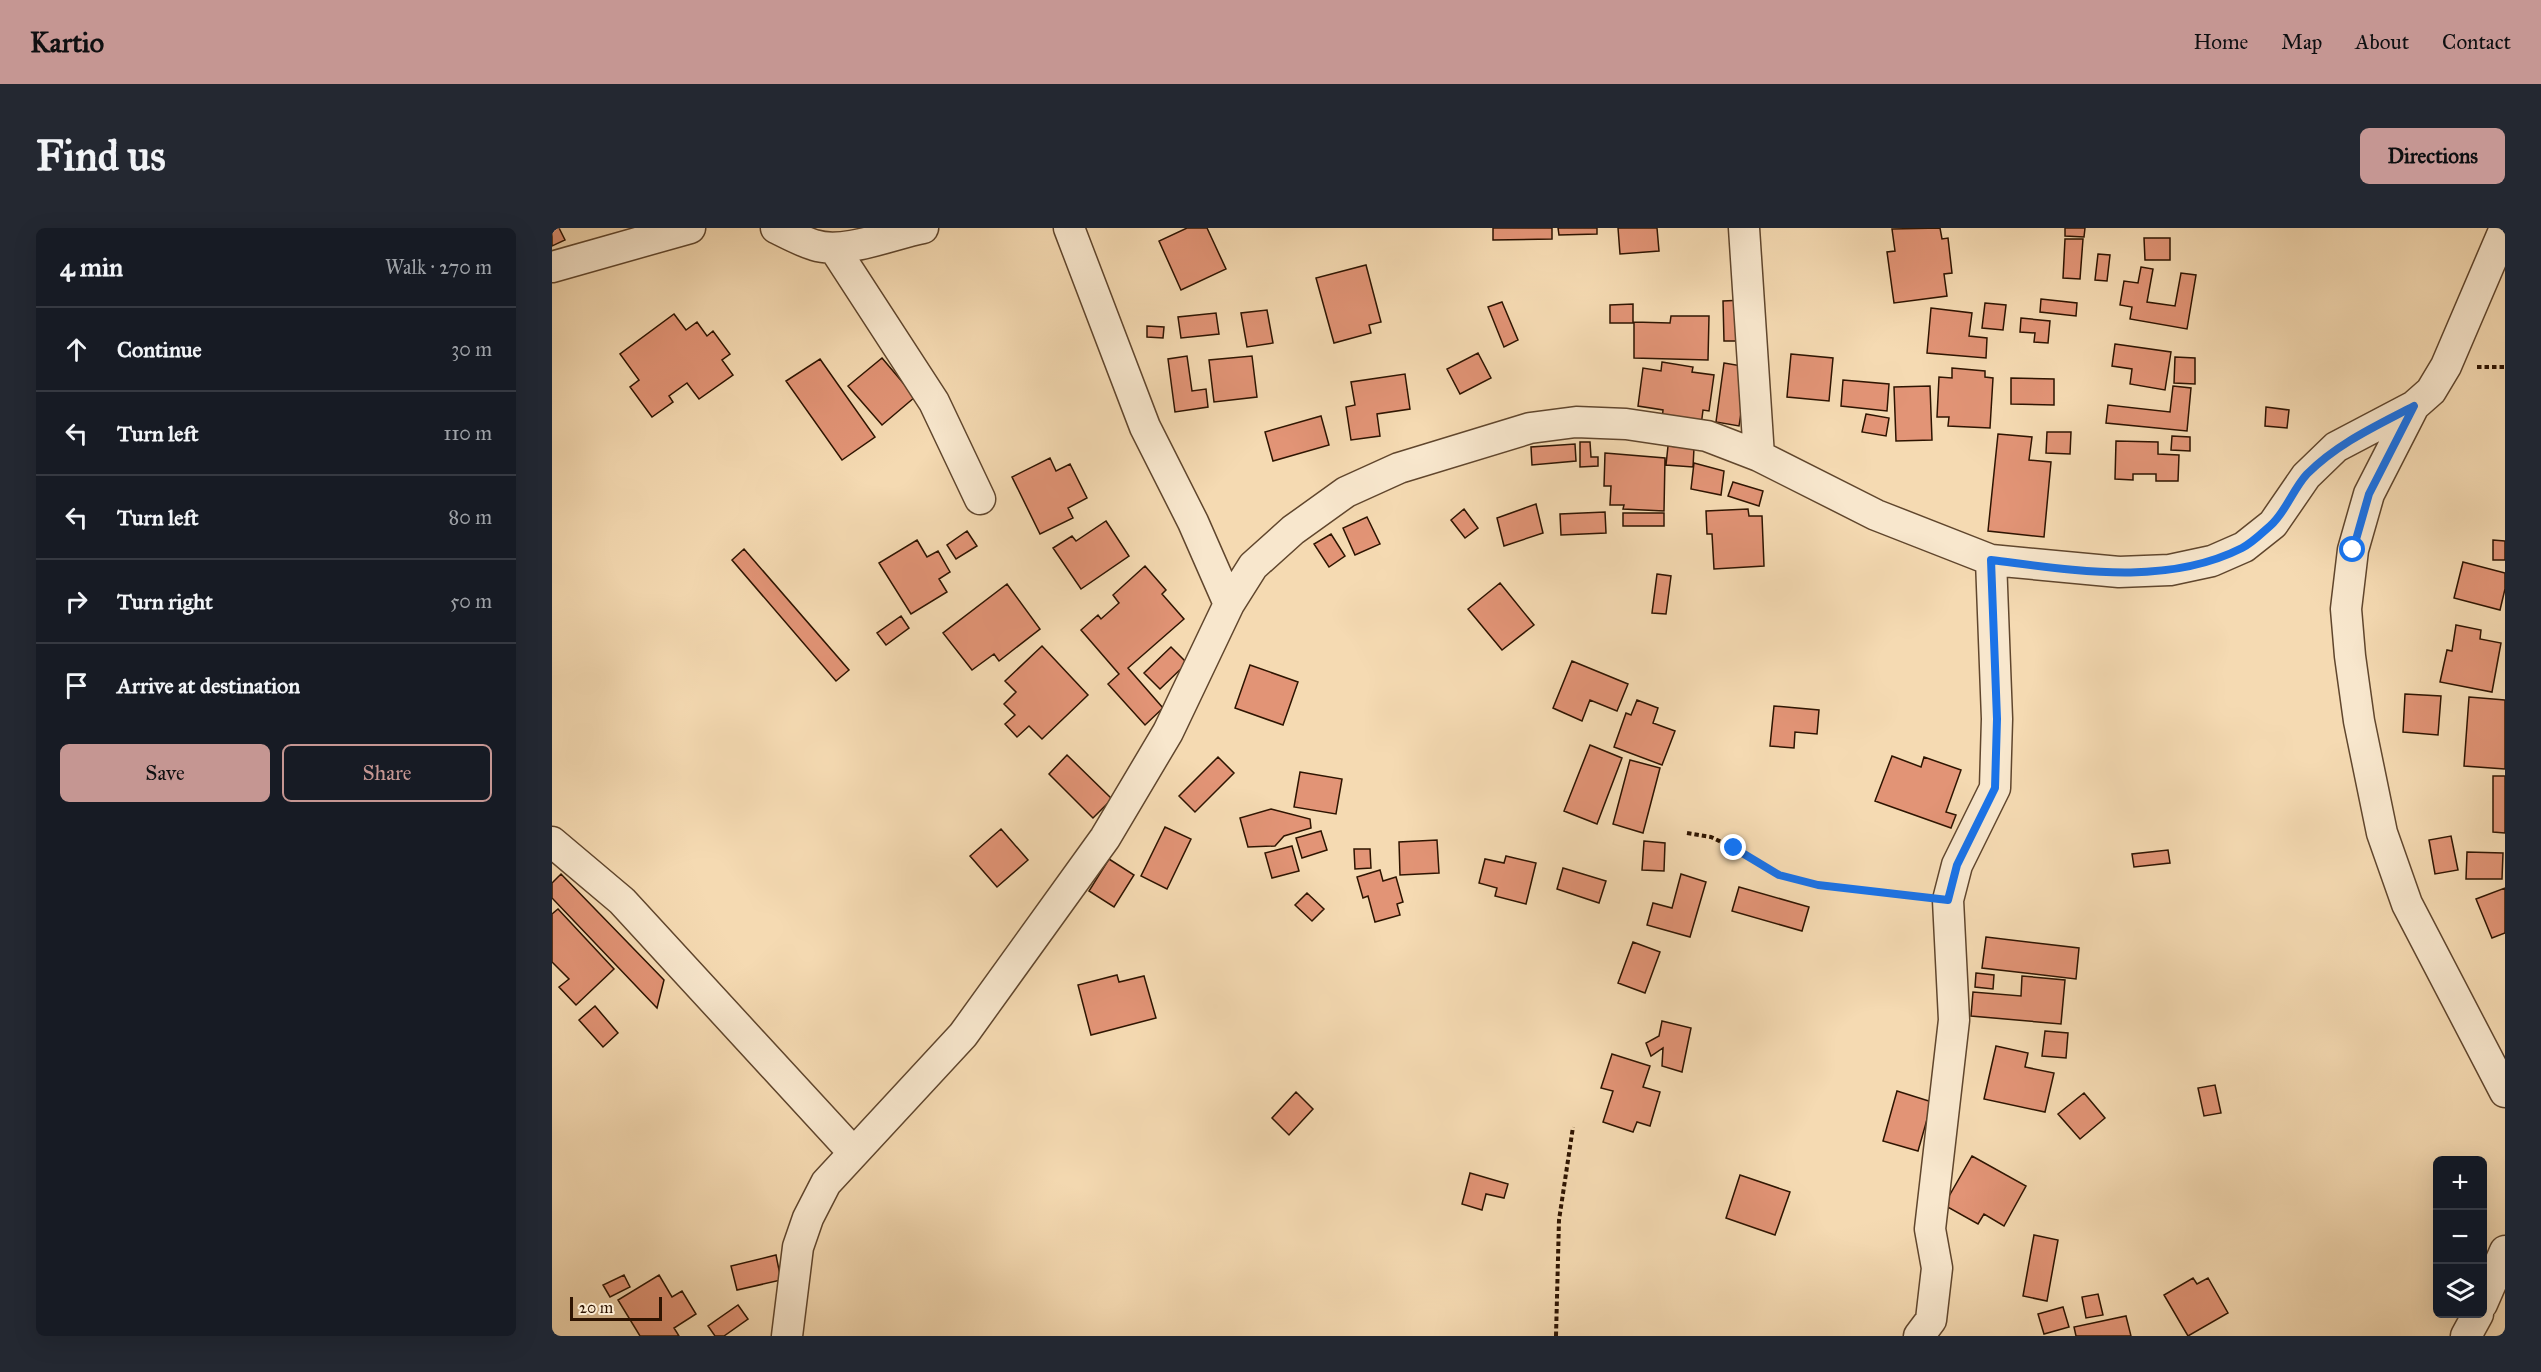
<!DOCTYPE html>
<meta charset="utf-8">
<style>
body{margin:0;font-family:"IM FELL Great Primer",serif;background:#242831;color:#f1f3f6}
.controls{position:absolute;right:18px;bottom:18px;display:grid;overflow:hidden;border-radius:9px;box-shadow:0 6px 24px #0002}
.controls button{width:54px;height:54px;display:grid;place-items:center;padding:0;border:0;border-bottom:2px solid #363941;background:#171b24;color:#f1f3f6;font:30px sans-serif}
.scale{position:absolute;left:18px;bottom:15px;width:92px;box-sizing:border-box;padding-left:6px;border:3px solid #2e1401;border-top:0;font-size:16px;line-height:21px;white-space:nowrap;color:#2e1401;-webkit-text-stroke:4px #f8e7cd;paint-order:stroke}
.stop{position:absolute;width:18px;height:18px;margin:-14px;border:4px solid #1a73e8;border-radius:50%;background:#fff}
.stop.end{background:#1a73e8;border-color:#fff;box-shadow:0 2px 6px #0008}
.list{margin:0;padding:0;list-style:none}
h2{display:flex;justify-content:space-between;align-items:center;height:78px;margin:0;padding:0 24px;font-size:26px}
h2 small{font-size:20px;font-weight:400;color:#9ea1a6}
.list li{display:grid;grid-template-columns:39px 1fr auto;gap:18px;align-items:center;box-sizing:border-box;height:84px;padding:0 24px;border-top:2px solid #363941}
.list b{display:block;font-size:22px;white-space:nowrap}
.list em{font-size:20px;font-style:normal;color:#9ea1a6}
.actions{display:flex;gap:12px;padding:18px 24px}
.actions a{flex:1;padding:14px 0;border:2px solid #c59692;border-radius:9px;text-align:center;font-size:21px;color:#c59692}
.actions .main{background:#c59692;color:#111}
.icon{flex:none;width:33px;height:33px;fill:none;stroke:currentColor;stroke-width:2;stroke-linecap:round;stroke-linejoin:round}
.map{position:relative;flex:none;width:1953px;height:1108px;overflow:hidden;border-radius:9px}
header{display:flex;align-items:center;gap:36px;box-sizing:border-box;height:84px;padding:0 30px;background:#c59692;color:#111}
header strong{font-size:28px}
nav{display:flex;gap:33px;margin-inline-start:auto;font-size:21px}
.intro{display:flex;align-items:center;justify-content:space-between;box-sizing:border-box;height:144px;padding:0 36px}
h1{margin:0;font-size:42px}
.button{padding:15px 27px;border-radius:9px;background:#c59692;color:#111;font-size:21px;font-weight:700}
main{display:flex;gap:36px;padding:0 36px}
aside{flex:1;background:#171b24;border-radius:9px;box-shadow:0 6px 24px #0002}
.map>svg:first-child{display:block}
.building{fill:#e29476;stroke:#2e1401;stroke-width:1.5}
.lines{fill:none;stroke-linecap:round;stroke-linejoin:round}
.minor-casing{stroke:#60462d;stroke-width:33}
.path{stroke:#2e1401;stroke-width:4;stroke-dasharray:4.5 3;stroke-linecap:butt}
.minor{stroke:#f8e7cd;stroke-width:30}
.route{stroke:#1a73e8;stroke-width:8}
</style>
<header>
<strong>Kartio</strong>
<nav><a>Home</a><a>Map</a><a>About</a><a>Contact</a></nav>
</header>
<div class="intro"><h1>Find us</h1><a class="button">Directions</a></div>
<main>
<aside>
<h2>4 min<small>Walk · 270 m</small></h2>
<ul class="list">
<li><svg class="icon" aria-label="ahead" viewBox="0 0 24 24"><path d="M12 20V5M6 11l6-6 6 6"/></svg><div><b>Continue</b></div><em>30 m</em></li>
<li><svg class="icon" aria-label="left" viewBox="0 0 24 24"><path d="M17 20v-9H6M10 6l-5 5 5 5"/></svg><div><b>Turn left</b></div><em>110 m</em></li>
<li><svg class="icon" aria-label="left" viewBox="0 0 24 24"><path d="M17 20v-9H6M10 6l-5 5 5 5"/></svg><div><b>Turn left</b></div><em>80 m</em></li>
<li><svg class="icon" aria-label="right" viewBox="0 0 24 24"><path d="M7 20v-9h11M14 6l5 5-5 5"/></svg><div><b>Turn right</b></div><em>50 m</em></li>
<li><svg class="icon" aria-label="arrive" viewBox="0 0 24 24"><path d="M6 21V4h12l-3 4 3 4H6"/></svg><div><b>Arrive at destination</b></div></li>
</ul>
<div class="actions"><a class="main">Save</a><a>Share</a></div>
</aside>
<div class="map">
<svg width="1953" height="1108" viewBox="0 0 1953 1108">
<rect width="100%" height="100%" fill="#f5dab2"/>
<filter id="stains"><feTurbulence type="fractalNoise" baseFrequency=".00333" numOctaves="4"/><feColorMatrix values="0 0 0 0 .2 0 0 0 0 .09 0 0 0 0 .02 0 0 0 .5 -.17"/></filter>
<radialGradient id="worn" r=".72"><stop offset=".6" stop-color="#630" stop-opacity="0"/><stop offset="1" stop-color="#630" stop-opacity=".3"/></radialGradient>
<!-- building -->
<path class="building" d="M0,0H7L13,12L0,18Z
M635,0H655L674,41L629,62L607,13Z
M941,0H1000V11L941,12Z
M1006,0H1045V6L1007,7Z
M1066,0H1105L1107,23L1068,26Z
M1388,0L1390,11L1396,10L1400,45L1392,46L1395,68L1342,75L1335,24L1343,23L1340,1Z
M1513,0H1533L1532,9L1513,8Z
M1592,10H1618V32H1593Z
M1513,11H1531L1528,51L1511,50Z
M1546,26L1558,27L1555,53L1543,52Z
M814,37L829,94L817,97L819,105L782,115L764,50Z
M1589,39L1601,41L1595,74L1623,78L1629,45L1644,47L1635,101L1578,91L1580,79L1568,77L1572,53L1586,55Z
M1489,71L1525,75L1524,88L1488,84Z
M1192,72L1193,113H1172L1171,73Z
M950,74L966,112L952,119L936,79Z
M1433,75L1454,77L1451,102L1430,100Z
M1081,76V95H1058V77Z
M1379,80L1420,85L1417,108L1435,110L1434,130L1375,125Z
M715,82L721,115L695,119L689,85Z
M664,85L667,106L629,110L626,89Z
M122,86L134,102L145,94L155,108L161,103L178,126L170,132L181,147L147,171L135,155L117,168L121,174L100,189L78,159L87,152L68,126Z
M1119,88H1157L1156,132L1082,130V94L1118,95Z
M1469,90L1498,93L1496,115L1482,114L1483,105L1468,104Z
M595,98L612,99L611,110L595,109Z
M1563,116L1619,124L1613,162L1578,156L1580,141L1560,138Z
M926,125L939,150L908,166L895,141Z
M1239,126L1281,130L1277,173L1235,169Z
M635,128L640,163L654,161L656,179L623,184L616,131Z
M700,128L705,169L662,174L657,132Z
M1623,129L1643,130V156L1622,155Z
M330,130L363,169L330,197L296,158Z
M268,131L323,209L290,232L234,153Z
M1110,134L1141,139L1140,144L1162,147L1157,183L1151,182L1149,198L1110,193L1111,182L1086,178L1091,140L1109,143Z
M1172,135L1196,139L1187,198L1164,194Z
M1400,140L1433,143V149L1441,150L1438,200L1396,198L1397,189H1385L1387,149L1400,150Z
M853,146L858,181L825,186L828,208L799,212L794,179L803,177L799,154Z
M1459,150L1502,151V177L1459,176Z
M1291,152L1337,156L1335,183L1289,178Z
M1378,158L1380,212L1344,213L1342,159Z
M1621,158L1639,160L1635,203L1554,195L1556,177L1618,184Z
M1714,179L1737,182L1735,200L1713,198Z
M1314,186L1337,190L1334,208L1310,204Z
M769,188L777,217L721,233L713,204Z
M1495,204H1519L1518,226L1494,225Z
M1446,206L1480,209L1477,232L1499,234L1492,309L1436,303Z
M1620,208L1638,209V223L1619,222Z
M1564,213L1606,214V226L1627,227L1626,253H1604V246H1581V252L1563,251Z
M1028,214H1038L1039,229H1046V238L1028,239Z
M1023,216L1024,233L980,237L979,219Z
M1116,218L1142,220L1141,239L1114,237Z
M1053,225L1113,230L1112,283L1071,281L1072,277H1058L1059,258H1052Z
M498,230L504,243L518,236L535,270L516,280L521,290L488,306L460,249Z
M1142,235L1172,243L1169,267L1139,261Z
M1181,254L1211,263L1207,278L1176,268Z
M984,276L991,305L952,318L945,290Z
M912,281L926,300L913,310L899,292Z
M1196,281L1197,288H1210L1212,338L1162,341L1160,306H1155L1154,283Z
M1053,284L1054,305L1009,307L1008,286Z
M1071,285H1112V298H1071Z
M815,289L828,316L803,327L791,300Z
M554,293L577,328L529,361L501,320L520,308L524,313Z
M415,303L425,318L404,331L395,317Z
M779,306L793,328L777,339L762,316Z
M365,312L375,329L386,323L398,344L387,351L395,364L359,386L327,335Z
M1941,312L1953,313V332H1941Z
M192,321L297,442L284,453L180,332Z
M1911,334L1953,345V361L1948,382L1902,370Z
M593,338L614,362L610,366L632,391L576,440L611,480L593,497L556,456L567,446L529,402L546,387L549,391L567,375L561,367Z
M1105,346L1119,348L1114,386L1100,385Z
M948,355L982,397L950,422L916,381Z
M455,356L488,401L447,433L442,426L420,442L391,405Z
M349,388L357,400L334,417L325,405Z
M1904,397L1929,402L1928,411L1949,415L1940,464L1888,454L1895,422L1900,423Z
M490,418L536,467L490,511L477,498L465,509L453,496L463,487L452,476L464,464L453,453Z
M619,419L635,435L608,461L592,445Z
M1020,433L1076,456L1065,483L1038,472L1030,493L1001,480Z
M698,437L746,454L731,497L683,480Z
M1853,466L1889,468L1886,507L1851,504Z
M1917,469L1953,472V541L1912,538Z
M1085,472L1106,480L1101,495L1123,503L1110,537L1062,519L1074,485L1079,487Z
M1222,478L1267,482L1265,506L1243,504L1242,520L1218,518Z
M1038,517L1070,530L1045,596L1012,583Z
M515,527L560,571L541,590L497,546Z
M1340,528L1369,539L1372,529L1409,542L1394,584L1404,587L1399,600L1323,573Z
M666,529L682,545L643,584L627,568Z
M1078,532L1108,540L1091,605L1061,596Z
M748,544L790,551L784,586L742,579Z
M1941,548H1953V605L1941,604Z
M719,581L758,591L759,600L732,608L723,618L696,619L688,590Z
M613,599L639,611L615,661L589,648Z
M449,601L476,632L445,659L418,628Z
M769,603L775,622L750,630L744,610Z
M1899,608L1906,642L1883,646L1877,612Z
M885,612L887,645L848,647L847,614Z
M1092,613L1113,615L1112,643L1090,642Z
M740,618L747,643L720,650L713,625Z
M802,621H818L819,640L803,641Z
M1616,622L1618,635L1582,639L1580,626Z
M1915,624L1951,625L1950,651H1914Z
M954,628L984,635L974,676L943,668L945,660L927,655L933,631L952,635Z
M557,631L582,647L562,679L537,663Z
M1011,640L1054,653L1047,675L1005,661Z
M828,642L831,653L844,649L851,674L845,676L848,687L823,694L816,668L811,670L805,649Z
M9,646L112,752L105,780L0,670V655Z
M1129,646L1154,654L1138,709L1095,697L1101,675L1120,680Z
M1187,659L1257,679L1250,703L1180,683Z
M1953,660V705L1940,710L1924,671Z
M755,665L772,681L760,693L743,677Z
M6,681L62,741L24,777L7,759L17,751L0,734V686Z
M1434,709L1527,720L1524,751L1430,740Z
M1081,714L1108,724L1093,765L1066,755Z
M1424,745L1442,747L1441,761L1423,759Z
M565,747L567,754L592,748L604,790L539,807L526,757Z
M1470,748L1513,752L1509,796L1419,788L1421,764L1469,768Z
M43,778L66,805L51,819L27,792Z
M1110,793L1139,800L1130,844L1110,838L1111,820L1099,828L1094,815L1107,808Z
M1493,803L1516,805L1514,830L1490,828Z
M1444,818L1476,825L1473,839L1502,845L1493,884L1432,871Z
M1060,826L1098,838L1091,859L1108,864L1098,898L1085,894L1081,904L1051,894L1061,863L1049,860Z
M1663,857L1669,885L1652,888L1646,860Z
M1345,863L1380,874L1366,923L1331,913Z
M744,864L761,881L737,907L720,890Z
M1532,865L1553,890L1528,911L1506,886Z
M1420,928L1474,958L1452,998L1432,986L1426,996L1392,977Z
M918,945L956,956L952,970L934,966L930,982L910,976Z
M1188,947L1238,964L1223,1007L1174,990Z
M1482,1007L1506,1012L1495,1073L1471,1068Z
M224,1027L229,1052L185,1062L179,1038Z
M72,1047L78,1059L58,1069L51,1057Z
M107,1047L120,1069L130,1063L144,1086L122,1100L127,1108H88L66,1072Z
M1641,1050L1645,1056L1656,1050L1676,1085L1636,1108L1612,1067Z
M1546,1066L1551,1087L1534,1090L1530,1069Z
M186,1077L196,1091L172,1108H163L156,1098Z
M1511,1079L1517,1099L1492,1106L1486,1086Z
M1574,1088L1579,1108H1524L1522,1099Z"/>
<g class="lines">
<defs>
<path id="minor" d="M224,0C236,6 249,13 262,17C292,27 340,6 371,0
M517,0L593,199L641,294L677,376
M1192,0L1207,228
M282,20L382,174L428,271
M0,39L138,0
M1862,178L1817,266L1801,322L1794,381L1798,428L1807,493L1830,605L1855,676L1953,864
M0,614L70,673L301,924
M1930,1076L1953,1023
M235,1108L246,1019L256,990L274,955L411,807L553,610L616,504L677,376L701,338L741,302L794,264L847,240L978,200L1024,194L1074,196L1155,208L1207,228L1324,287L1439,332L1567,344L1618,342L1660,333L1692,319L1721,296L1754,248L1784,219L1862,178L1879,163L1894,138L1953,0
M1367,1108L1379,1092L1385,1040L1378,1001L1402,792L1396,672L1405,637L1443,560L1445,491L1439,332
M1914,1108L1926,1086"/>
</defs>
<!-- minor casing -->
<use href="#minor" class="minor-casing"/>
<!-- path -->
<path class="path" d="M1925,139H1953
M1135,605L1159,609L1182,620L1227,647L1266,657L1366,668
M1004,1108L1007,992L1021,899"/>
<!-- minor -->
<use href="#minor" class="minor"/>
</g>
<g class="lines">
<!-- route -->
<path class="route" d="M1182,620L1227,647L1266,657L1396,672L1405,637L1443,560L1445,491L1439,332C1521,342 1613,359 1690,320C1700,315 1710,305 1718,298C1734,284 1741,261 1755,246C1786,215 1824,198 1862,178L1817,266L1801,322"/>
</g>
<rect width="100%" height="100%" filter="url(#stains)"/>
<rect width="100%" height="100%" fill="url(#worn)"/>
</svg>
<div class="controls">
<button>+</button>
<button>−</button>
<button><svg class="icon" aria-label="layers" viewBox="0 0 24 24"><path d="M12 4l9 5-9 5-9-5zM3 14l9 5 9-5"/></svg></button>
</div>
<div class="scale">20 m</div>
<div class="stop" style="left:1801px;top:322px"></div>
<div class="stop end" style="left:1182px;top:620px"></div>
</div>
</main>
